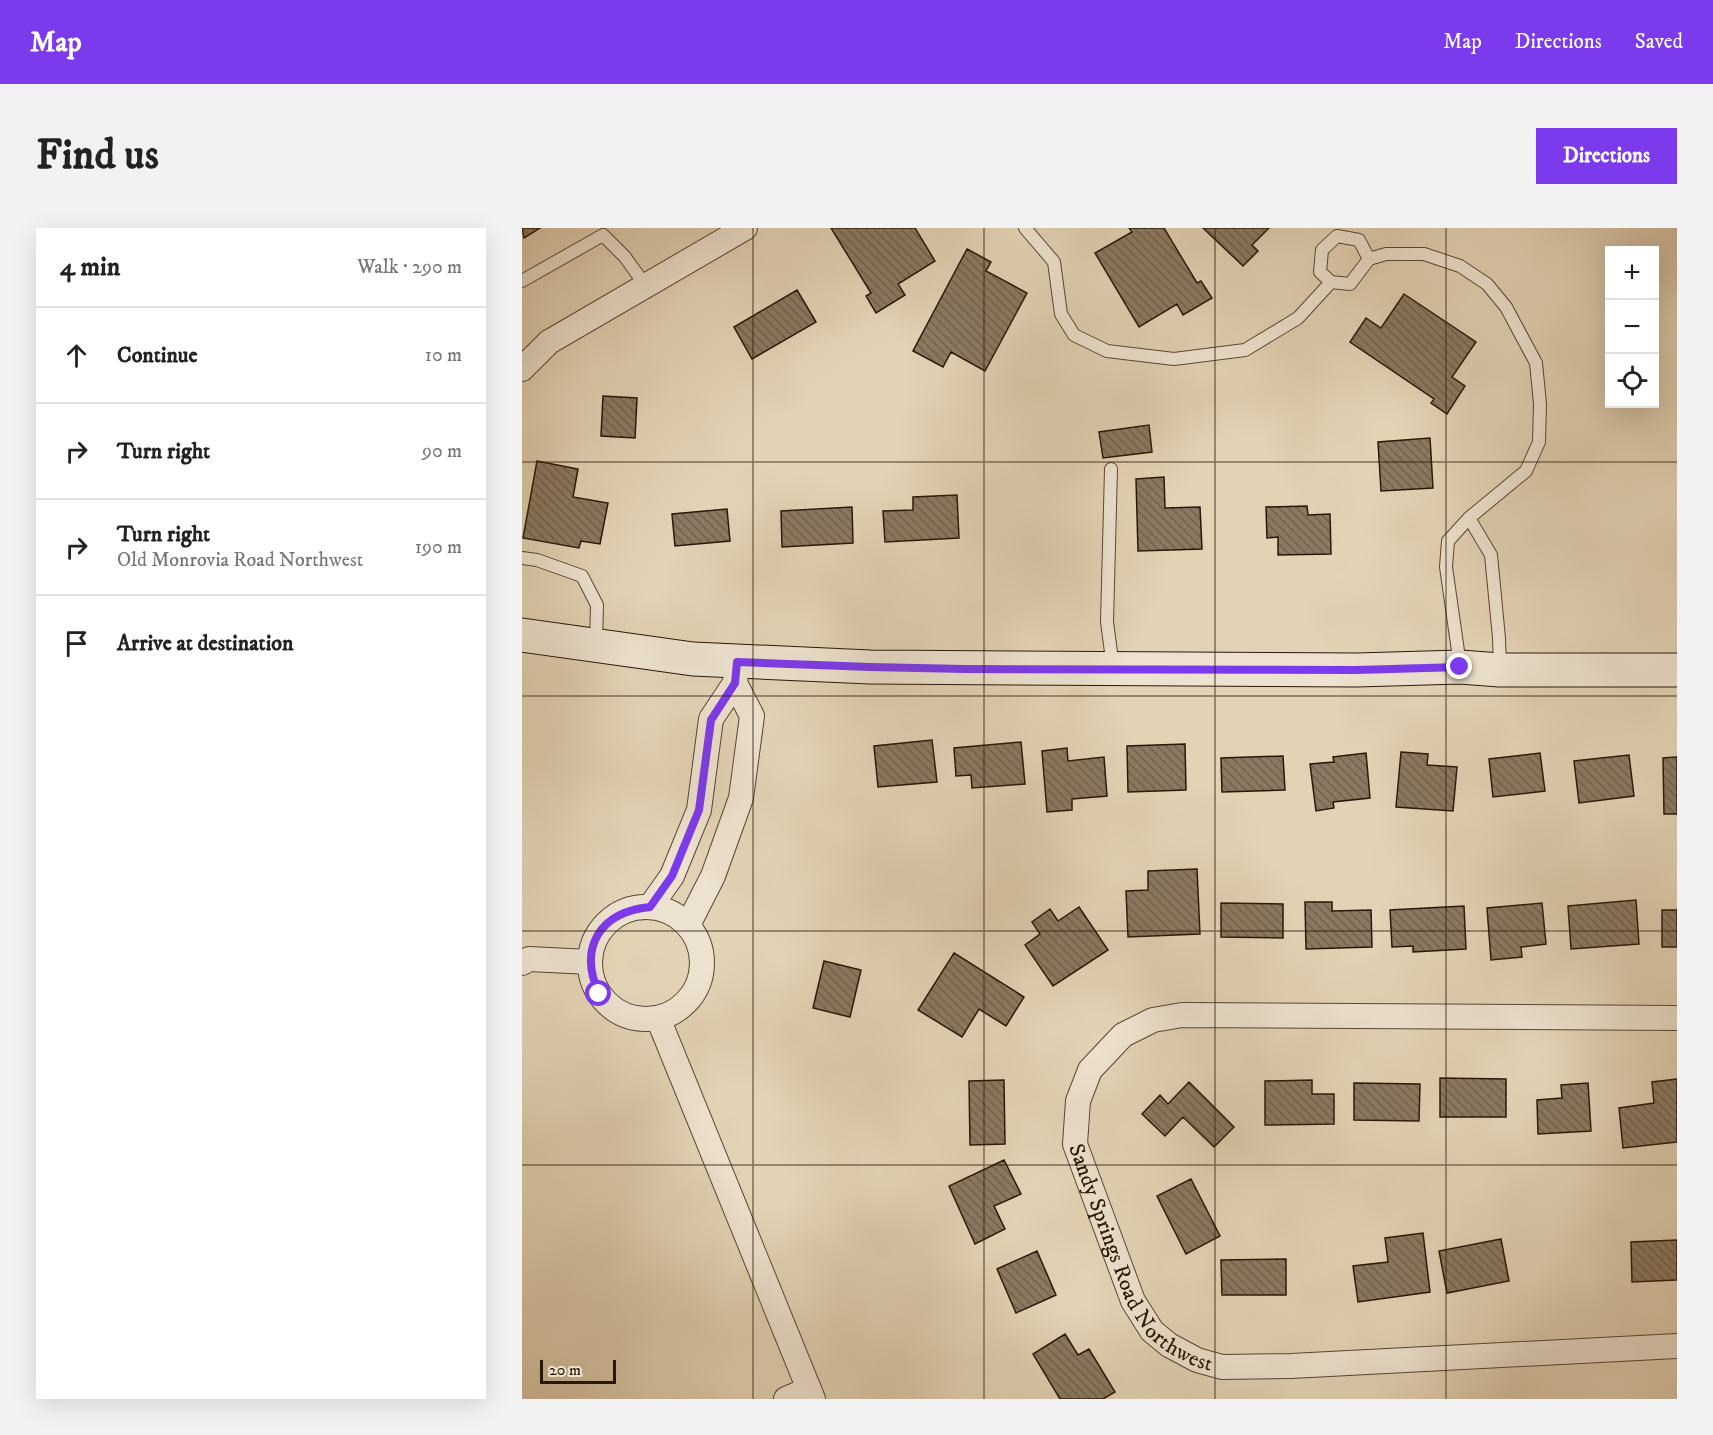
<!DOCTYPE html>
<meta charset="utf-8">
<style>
body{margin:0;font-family:"IM FELL DW Pica",serif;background:#f2f2f2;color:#222}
.controls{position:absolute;right:18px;top:18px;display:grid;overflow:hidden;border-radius:0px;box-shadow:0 6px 24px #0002}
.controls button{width:54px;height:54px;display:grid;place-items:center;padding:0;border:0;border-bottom:2px solid #e0e0e0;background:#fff;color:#222;font:30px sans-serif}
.scale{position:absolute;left:18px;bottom:15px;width:76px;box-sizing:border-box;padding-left:6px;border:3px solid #2a1708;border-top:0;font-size:16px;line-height:21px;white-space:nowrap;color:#2a1708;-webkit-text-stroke:4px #ede2cf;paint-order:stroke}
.stop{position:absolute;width:18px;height:18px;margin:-14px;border:4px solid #7c3aed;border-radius:50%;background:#fff}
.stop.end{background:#7c3aed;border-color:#fff;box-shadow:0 2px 6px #0008}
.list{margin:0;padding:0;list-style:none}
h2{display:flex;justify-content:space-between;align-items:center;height:78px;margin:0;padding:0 24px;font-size:26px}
h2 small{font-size:20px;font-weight:400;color:#767676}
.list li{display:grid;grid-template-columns:39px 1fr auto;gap:18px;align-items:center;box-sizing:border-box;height:96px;padding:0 24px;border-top:2px solid #e0e0e0}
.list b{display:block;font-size:22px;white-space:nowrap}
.list p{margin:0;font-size:20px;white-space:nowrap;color:#767676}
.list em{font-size:20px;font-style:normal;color:#767676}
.icon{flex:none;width:33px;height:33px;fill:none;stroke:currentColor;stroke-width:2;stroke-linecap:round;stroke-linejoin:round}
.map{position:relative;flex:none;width:1155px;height:1171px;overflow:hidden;border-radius:0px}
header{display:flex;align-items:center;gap:36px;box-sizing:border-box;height:84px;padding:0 30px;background:#7c3aed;color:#fff}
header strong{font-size:28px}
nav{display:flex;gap:33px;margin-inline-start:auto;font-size:21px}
.intro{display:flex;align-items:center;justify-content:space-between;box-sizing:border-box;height:144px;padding:0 36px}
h1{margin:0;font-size:42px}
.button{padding:15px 27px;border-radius:0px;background:#7c3aed;color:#fff;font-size:21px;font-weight:700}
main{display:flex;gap:36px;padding:0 36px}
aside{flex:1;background:#fff;border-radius:0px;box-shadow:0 6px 24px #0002}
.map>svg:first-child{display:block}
.building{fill:url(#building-back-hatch);stroke:#2a1708;stroke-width:1.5}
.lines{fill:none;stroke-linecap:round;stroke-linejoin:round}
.lane-casing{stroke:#584633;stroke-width:14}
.street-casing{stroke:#584633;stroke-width:26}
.secondary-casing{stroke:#2a1708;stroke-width:35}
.lane{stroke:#ede2cf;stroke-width:12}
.street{stroke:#ede2cf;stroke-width:24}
.secondary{stroke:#ede2cf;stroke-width:33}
.route{stroke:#7c3aed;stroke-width:8}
.grid{fill:none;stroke:#2a1708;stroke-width:1.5;stroke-opacity:0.55}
.labels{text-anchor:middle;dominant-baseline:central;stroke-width:6;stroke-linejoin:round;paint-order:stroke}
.street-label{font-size:22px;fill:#2a1708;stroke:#ede2cf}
</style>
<header>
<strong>Map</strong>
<nav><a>Map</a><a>Directions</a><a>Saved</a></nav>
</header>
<div class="intro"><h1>Find us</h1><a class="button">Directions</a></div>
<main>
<aside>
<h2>4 min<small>Walk · 290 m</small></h2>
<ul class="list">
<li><svg class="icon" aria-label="ahead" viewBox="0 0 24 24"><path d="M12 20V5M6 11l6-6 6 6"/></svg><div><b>Continue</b></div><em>10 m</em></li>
<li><svg class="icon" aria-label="right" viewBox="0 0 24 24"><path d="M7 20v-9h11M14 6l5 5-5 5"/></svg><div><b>Turn right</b></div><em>90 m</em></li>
<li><svg class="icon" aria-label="right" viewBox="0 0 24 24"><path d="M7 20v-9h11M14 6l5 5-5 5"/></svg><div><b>Turn right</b><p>Old Monrovia Road Northwest</p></div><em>190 m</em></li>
<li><svg class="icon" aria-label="arrive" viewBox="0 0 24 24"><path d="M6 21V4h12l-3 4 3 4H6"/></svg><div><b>Arrive at destination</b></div></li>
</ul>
</aside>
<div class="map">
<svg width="1155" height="1171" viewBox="0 0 1155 1171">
<defs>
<pattern id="building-back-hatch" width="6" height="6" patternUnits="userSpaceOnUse" patternTransform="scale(1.5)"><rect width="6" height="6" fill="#8a7962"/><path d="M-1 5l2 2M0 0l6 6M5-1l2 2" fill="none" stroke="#71624f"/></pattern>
</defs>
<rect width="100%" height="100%" fill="#e3d3b5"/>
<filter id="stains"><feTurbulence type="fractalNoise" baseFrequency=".00333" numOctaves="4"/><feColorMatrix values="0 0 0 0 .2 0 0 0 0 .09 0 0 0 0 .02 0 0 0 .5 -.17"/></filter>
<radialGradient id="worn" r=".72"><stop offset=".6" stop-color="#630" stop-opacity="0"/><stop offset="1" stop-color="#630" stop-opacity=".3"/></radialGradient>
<!-- building -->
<path class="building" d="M0,0H18L2,10Z
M309,0H393L413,33L376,56L383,67L354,85L344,68L349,65Z
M607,0H642L675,55L679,53L690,70L661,87L655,76L617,99L573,25L610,4Z
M681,0H747L730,17L736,23L721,38Z
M445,21L469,34L464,43L505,65L463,143L429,124L421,139L391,123Z
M275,62L294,94L230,131L212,99Z
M882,66L954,114L930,149L943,158L925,186L909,175L912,171L828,114L844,90L859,100Z
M81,168L115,170L113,210L79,208Z
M627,197L630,224L581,230L577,204Z
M908,210L911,260L859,263L856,214Z
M15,233L56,241L51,269L86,275L78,316L59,313L57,320L1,310Z
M642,249L643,280L678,279L680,321L616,323L614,251Z
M435,267L437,310L363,314L361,283L391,282V269Z
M785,278L786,287L808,286L809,326L756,327V309L745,310L744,279Z
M330,279L331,315L260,319L259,283Z
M205,281L208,313L153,318L150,286Z
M410,512L415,554L356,559L352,518Z
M499,514L503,556L450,560L449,547L434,548L432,520Z
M663,516L664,562L606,564L605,518Z
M545,520L546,533L582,529L585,568L550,571V582L525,584L520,523Z
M879,524L906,526L905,537L935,539L931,583L874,579Z
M844,525L848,570L811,574L812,580L794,583L788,536L812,534L811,529Z
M1018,525L1023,563L971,569L967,531Z
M1107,527L1112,568L1057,575L1052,533Z
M761,528L763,562L700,564L699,530Z
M1155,529V586H1142L1141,530Z
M675,641L678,706L606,709L604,663L626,662V643Z
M1114,672L1117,716L1049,721L1046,678Z
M783,674H810V683L849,682L850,719L784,721Z
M699,675L761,676V710L699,709Z
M1020,675L1024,716L999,719L1000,729L969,732L965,680Z
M942,678L944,721L891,724V718L870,719L868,682Z
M557,679L586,722L531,758L503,717L518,706L510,694L528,681L536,693Z
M1140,682H1155V719H1140Z
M432,725L502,769L484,798L457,781L440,809L396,782Z
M302,733L339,742L328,789L291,780Z
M918,850L984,851V889H918Z
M1155,851V914L1101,920L1097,880L1132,875L1130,854Z
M482,852L483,916L448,917L447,853Z
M790,852V866H812V896L743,897V853Z
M667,854L712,899L692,919L661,889L643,908L620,886L638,867L646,876Z
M832,855L898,856L897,893L832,892Z
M1066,855L1069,903L1016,906L1015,872L1040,870L1039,857Z
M482,932L499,966L472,978L483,1001L453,1016L427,958Z
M669,951L698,1008L664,1026L635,968Z
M901,1005L908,1064L836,1074L831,1038L866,1034L863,1010Z
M979,1011L987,1053L925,1065L917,1023Z
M1155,1012V1052L1110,1054L1109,1014Z
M515,1023L534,1067L494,1085L475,1041Z
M764,1031V1067H700L699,1032Z
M543,1106L556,1127L567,1121L593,1164L581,1171H538L511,1126Z"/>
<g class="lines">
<defs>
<path id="lane" d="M503,0L532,34L539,86L552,107L585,123L652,131L723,122L776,90L809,54
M847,31L837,12L815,8L800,22L798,44L809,54L828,56L847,31L864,26H902L938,38L965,56L984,79L1014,135L1018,176L1017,214L1004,243L947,290L926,313L924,339L938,437
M0,53L81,7L103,29L123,57
M589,241L585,394L591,439
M947,290L969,327L977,410L978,441
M0,330L15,332L60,348L75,377L74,416"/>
<g id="street">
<path d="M0,141L27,114L223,0"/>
<path d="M128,679L150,648L177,582L189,491L213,455L215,434"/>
<circle cx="124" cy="735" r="56"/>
<path d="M166,697L191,648L219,570L230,488L213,455"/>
<path d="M0,735L7,731L68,734"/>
<path d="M136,790L291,1171"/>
<path id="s1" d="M1155,790L660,787L631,792L601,807L568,842L556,873L553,916L611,1073L630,1103L647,1117L675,1132L700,1139L769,1138L1155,1118"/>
<path d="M264,1171L287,1161"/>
</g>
<path id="secondary" d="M0,407L171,431L348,439L835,442L938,439L978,442H1155"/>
</defs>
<!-- lane casing -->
<use href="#lane" class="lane-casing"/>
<!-- street casing -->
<use href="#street" class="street-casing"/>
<!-- secondary casing -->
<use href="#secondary" class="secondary-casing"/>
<!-- lane -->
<use href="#lane" class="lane"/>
<!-- street -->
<use href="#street" class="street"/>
<!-- secondary -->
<use href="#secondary" class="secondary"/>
</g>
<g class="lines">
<!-- route -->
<path class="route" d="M77,766C56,719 78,684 128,679L150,648L177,582L189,492L213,455L215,434L348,439L443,441L835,442L938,439"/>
</g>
<!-- grid -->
<path class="grid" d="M231,0V1171M462,0V1171M693,0V1171M924,0V1171M0,234H1155M0,468H1155M0,703H1155M0,937H1155"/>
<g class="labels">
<!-- street labels -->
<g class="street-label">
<text stroke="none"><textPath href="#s1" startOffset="819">Sandy Springs Road Northwest</textPath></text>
</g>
</g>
<rect width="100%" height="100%" filter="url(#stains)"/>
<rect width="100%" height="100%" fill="url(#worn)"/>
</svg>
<div class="controls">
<button>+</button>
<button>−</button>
<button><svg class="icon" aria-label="locate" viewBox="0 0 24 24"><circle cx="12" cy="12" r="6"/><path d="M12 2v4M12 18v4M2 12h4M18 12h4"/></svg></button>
</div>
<div class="scale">20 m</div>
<div class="stop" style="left:77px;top:766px"></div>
<div class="stop end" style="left:938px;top:439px"></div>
</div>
</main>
